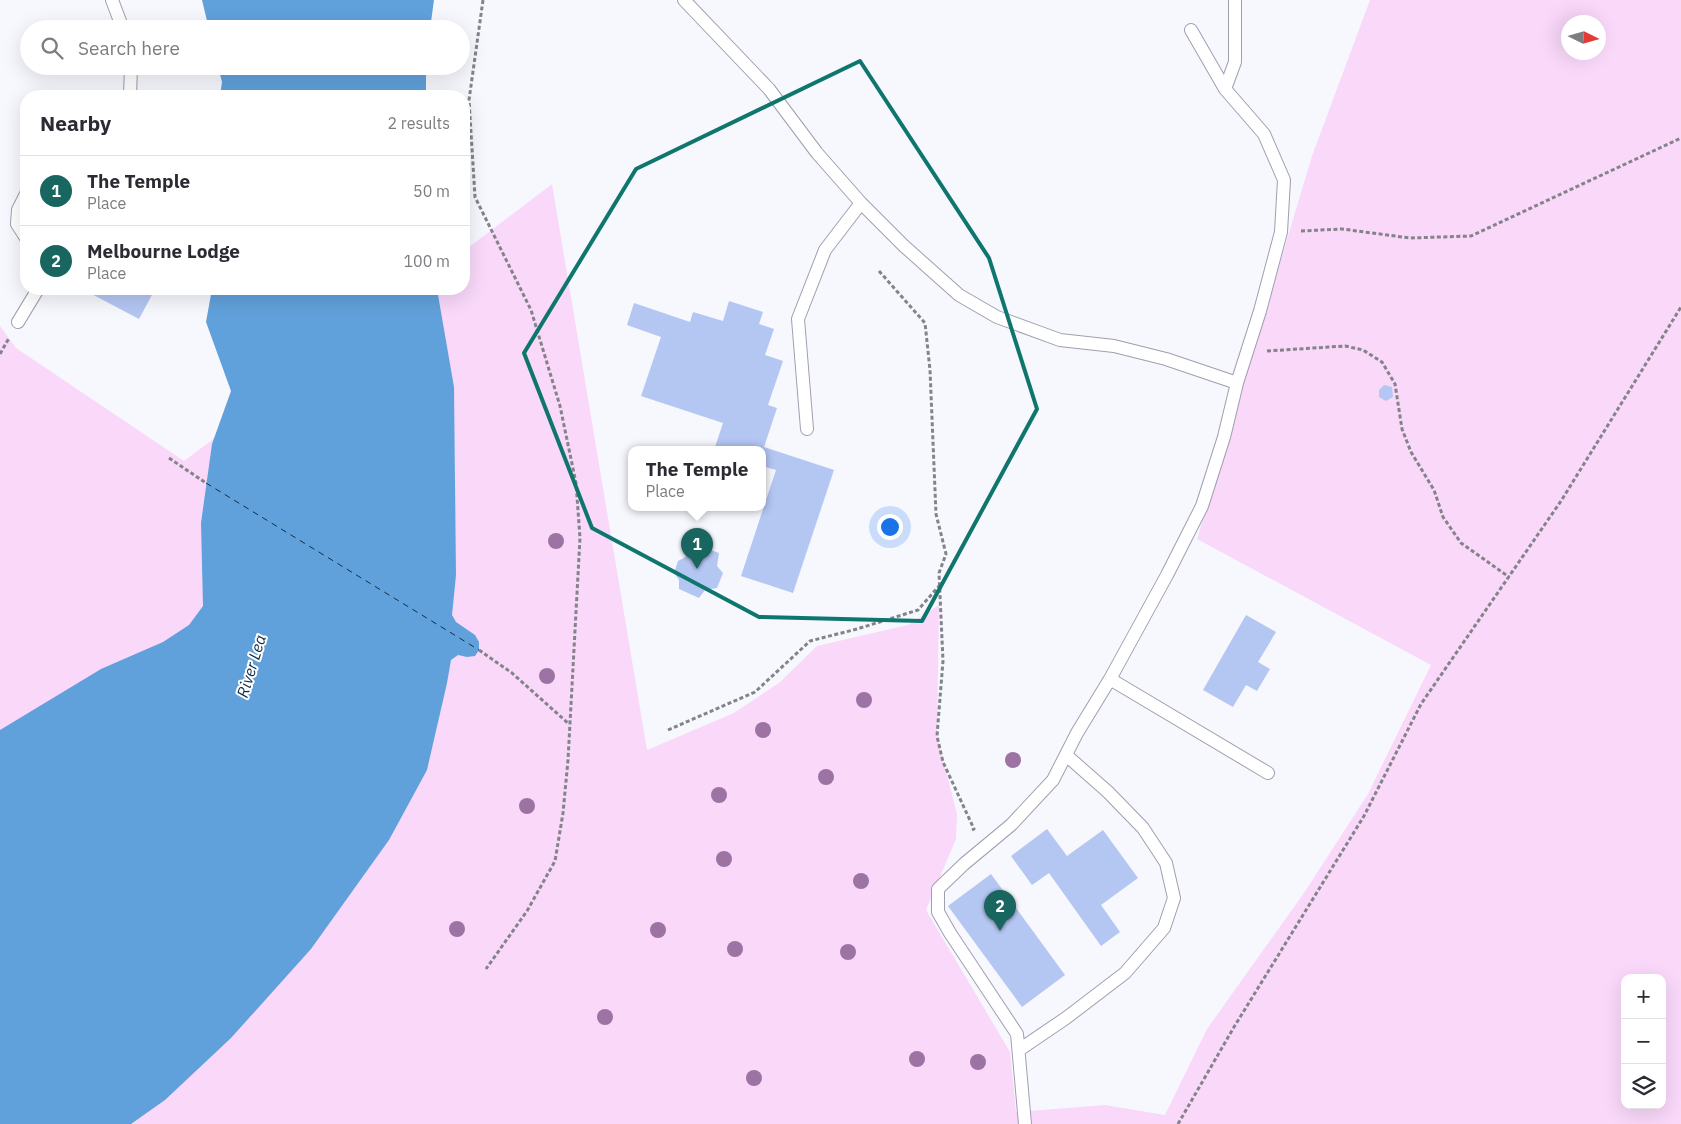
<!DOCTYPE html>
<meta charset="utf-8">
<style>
body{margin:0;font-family:"IBM Plex Sans",sans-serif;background:#f2f2f3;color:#2b2b33}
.controls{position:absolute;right:15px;bottom:15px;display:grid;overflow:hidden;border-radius:10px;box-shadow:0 5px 20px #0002}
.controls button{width:45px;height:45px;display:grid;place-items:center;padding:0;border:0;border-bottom:1px solid #e1e1e2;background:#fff;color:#2b2b33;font:25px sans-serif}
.compass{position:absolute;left:1561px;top:15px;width:45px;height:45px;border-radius:50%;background:#fff;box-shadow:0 5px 20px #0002;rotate:95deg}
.you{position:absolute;left:889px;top:526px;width:18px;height:18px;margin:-12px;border:4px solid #fff;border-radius:50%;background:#1a73e8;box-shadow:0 0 0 8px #1a73e833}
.badge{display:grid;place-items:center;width:32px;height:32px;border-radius:50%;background:#196560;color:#fff;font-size:16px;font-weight:700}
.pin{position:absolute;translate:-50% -41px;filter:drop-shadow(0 1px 2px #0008)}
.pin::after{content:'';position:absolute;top:26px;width:18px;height:15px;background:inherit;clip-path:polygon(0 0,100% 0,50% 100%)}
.popup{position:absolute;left:628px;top:446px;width:138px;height:65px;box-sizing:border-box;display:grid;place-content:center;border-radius:10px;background:#fff;filter:drop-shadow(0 1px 4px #0005);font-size:16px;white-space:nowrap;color:#7c7c81}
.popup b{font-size:19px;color:#2b2b33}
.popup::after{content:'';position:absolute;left:50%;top:100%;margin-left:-10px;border:10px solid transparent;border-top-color:#fff}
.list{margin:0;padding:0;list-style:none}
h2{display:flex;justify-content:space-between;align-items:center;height:65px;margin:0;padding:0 20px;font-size:21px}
h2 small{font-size:16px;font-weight:400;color:#7c7c81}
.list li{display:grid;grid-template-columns:32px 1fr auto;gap:15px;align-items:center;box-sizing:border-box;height:70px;padding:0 20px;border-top:1px solid #e1e1e2}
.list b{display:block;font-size:19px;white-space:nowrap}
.list p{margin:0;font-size:16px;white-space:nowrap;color:#7c7c81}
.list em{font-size:16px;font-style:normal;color:#7c7c81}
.icon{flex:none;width:28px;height:28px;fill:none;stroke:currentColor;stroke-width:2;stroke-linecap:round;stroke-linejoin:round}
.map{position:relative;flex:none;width:1681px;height:1124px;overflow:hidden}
.search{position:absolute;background:#fff;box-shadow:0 5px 20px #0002;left:20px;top:20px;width:450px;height:55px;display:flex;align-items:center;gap:12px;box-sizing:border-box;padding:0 18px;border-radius:28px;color:#7c7c81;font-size:19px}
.panel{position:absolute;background:#fff;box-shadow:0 5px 20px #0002;left:20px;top:90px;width:450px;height:205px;border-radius:20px}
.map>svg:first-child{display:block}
.green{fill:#f9d8fa;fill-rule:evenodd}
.water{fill:#61a1db}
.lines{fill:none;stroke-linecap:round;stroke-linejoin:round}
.ferry{stroke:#122e46;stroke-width:1;stroke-dasharray:6 5;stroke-linecap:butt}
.building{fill:#b4c6f2}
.lane-casing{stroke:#9f9fb0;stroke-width:14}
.path{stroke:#83838a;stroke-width:3;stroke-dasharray:4 2.5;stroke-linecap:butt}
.lane{stroke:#fff;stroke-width:12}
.tree{fill:#9c73a2}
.marked{fill:none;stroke:#0f766e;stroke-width:4;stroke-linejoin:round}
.labels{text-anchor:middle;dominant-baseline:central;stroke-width:4;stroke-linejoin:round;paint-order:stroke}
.water-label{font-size:16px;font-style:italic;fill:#122e46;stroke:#fff}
</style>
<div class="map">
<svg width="1681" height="1124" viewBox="0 0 1681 1124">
<rect width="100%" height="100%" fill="#f7f7fe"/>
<!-- green -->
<path class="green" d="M1370,0H1681V1124H0V326L16,348L184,461L413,289H464V251L552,184L647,750L734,713L779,683L817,646L908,625L939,605L937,736L957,814L956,839L926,910L1010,1052L1016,1112L1105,1105L1165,1115L1207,1029L1304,893L1368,794L1431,665L1197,539L1312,156ZM1568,22H1598V52H1568ZM1625,978H1662V1105H1625Z"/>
<!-- water -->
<path class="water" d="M202,0H434L430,29H209Z
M218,66H426V96H220L222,82Z
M212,289H437L454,387L456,575L452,615L456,622L475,635L479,642V650L475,656L467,657L458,655L451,660L447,683L427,770L389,840L311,949L231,1038L165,1100L131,1124H0V730L101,669L163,642L189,625L203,606L201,523L212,444L231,391L206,322Z"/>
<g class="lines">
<!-- ferry -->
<path class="ferry" d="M206,483L479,650"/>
</g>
<!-- building -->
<path class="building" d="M84,289H150L154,291L139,319L84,290Z
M729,301L763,312L759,324L774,329L765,355L783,361L768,405L777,408L764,447L834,470L793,593L741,576L776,470L762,466V450H714L723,423L641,396L661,337L627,325L634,303L690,322L693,312L723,321Z
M1384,385L1392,387L1393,397L1386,401L1379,397V390Z
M694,544L719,553L717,566L723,573L717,588L705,590L699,598L679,589V580L674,573L678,561L689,555Z
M1246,615L1276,632L1258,662L1270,669L1257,691L1246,685L1233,707L1203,690Z
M1047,829L1067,856L1103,830L1138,878L1101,905L1120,932L1101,946L1049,873L1032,885L1011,856Z
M991,874L1065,975L1022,1007L948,906Z"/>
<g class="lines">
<defs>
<path id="lane" d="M112,0L123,29
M684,0L769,89L817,153L861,203L904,246L959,295L997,317L1060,340L1114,346L1166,359L1237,383
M1225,89L1235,62V0
M130,96L131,66
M26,194L18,210L17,224L26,238
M18,322L38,289
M807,429L798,319L825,250L861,203
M1110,679L1268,773
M1019,1050L1066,1018L1125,973L1164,928L1174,898L1166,863L1143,828L1108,792L1066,755
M1025,1124L1017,1034L950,933L938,912V889L964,864L1011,825L1053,780L1077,733L1110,679L1167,575L1202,506L1224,437L1237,383L1260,311L1281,232L1284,180L1264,134L1225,89L1191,30"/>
</defs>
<!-- lane casing -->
<use href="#lane" class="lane-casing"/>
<!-- path -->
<path class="path" d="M483,0L469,100L475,197L531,310L560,406L576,483L580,538L568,760L563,813L555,861L527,911L486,969
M1301,231L1342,229L1410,238L1471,236L1681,138
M879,271L925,323L930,370L936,514L946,554L939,573L943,661L937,736L943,762L974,829L972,830
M1267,351L1345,346L1363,350L1382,362L1395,384L1402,429L1411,452L1434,490L1443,517L1461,543L1509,577
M0,354L9,338
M169,458L206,483
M479,650L512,673L569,724
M668,730L755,692L810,641L857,629L918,610L939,586
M1178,1124L1234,1027L1364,816L1421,704L1561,501L1681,307"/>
<!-- lane -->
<use href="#lane" class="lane"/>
</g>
<!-- trees -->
<g class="tree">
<circle cx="556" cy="541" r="8"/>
<circle cx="547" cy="676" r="8"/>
<circle cx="864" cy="700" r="8"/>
<circle cx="763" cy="730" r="8"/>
<circle cx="1013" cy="760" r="8"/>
<circle cx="826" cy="777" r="8"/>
<circle cx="719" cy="795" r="8"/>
<circle cx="527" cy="806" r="8"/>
<circle cx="724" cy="859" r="8"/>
<circle cx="861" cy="881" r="8"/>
<circle cx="457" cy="929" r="8"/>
<circle cx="658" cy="930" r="8"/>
<circle cx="735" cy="949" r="8"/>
<circle cx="848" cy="952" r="8"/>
<circle cx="605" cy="1017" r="8"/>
<circle cx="917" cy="1059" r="8"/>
<circle cx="978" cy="1062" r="8"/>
<circle cx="754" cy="1078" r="8"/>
</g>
<!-- marked area -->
<path class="marked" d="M860,61L989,258L1037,409L922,621L759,617L592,528L524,353L636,169Z"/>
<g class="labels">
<!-- water labels -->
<g class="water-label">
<text transform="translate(251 666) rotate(-73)">River Lea</text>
</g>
</g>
</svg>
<div class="controls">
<button>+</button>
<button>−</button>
<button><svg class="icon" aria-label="layers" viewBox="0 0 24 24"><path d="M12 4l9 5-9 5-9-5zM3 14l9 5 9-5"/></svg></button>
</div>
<svg class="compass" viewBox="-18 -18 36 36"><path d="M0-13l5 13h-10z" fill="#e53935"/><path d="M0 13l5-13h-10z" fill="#7c7c81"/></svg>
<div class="you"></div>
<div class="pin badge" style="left:697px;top:569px">1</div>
<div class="popup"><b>The Temple</b>Place</div>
<div class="pin badge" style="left:1000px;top:931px">2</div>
<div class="search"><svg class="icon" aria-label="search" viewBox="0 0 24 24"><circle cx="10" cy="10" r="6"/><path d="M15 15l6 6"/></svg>Search here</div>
<section class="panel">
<h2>Nearby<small>2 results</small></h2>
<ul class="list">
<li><span class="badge">1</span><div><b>The Temple</b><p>Place</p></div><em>50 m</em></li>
<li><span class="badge">2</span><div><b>Melbourne Lodge</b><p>Place</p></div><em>100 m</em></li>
</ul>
</section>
</div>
